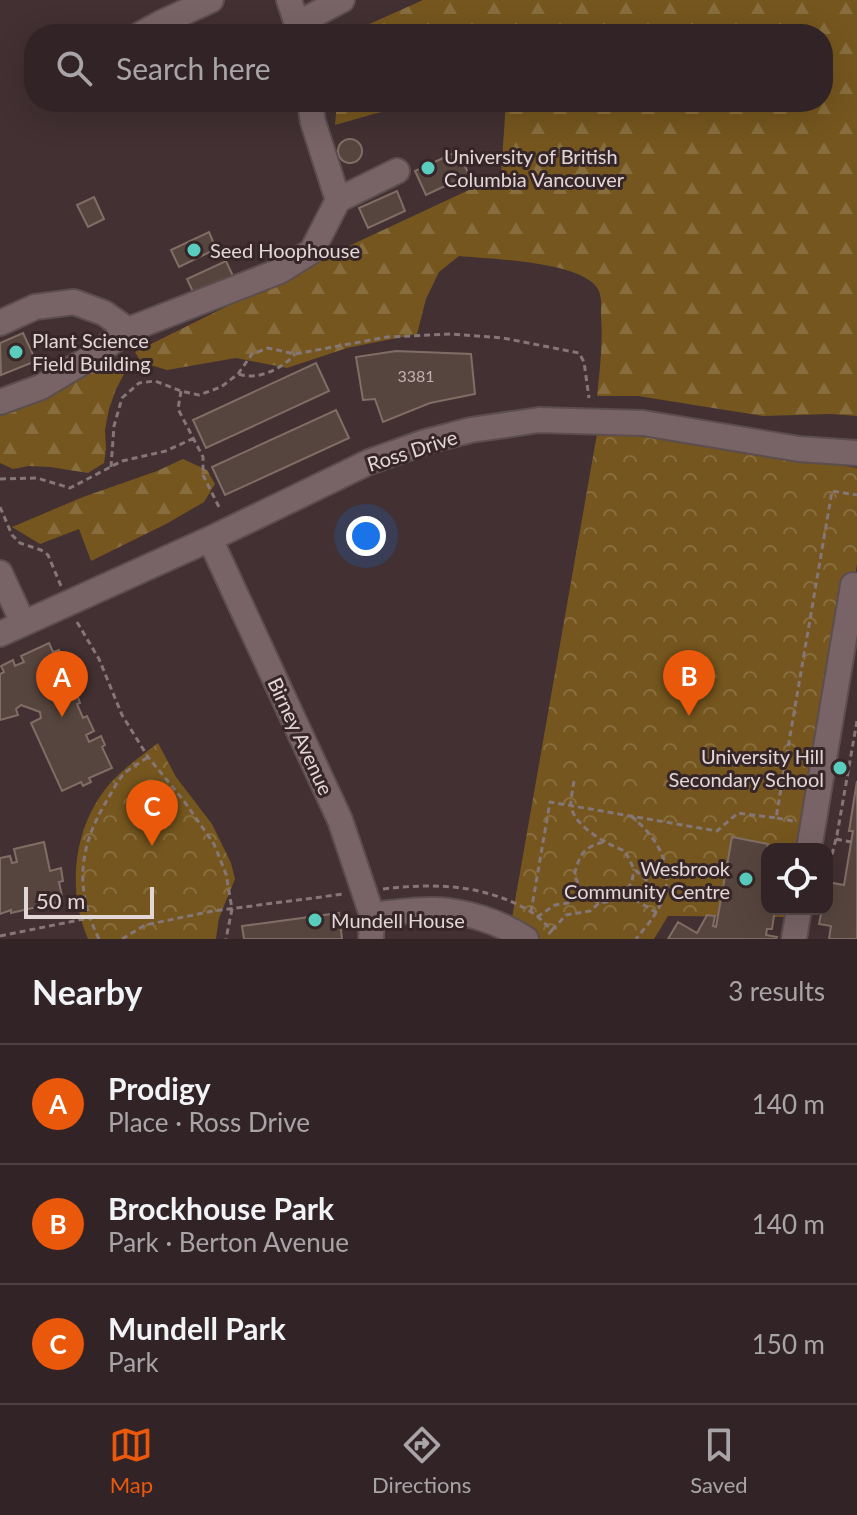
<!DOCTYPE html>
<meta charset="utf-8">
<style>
body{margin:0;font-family:Lato,sans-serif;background:#3a2c2e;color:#f1f3f6}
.controls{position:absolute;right:24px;bottom:24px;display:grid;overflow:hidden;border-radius:16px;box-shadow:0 8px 32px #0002}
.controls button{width:72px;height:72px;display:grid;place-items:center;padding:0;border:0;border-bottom:2px solid #4d4143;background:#322426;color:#f1f3f6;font:40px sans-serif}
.scale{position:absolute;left:24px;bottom:20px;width:130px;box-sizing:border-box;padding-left:8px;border:4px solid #e2d6d7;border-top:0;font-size:22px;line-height:28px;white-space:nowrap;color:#e2d6d7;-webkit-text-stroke:6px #372628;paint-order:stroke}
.you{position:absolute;left:366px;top:536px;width:28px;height:28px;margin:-20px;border:6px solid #fff;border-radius:50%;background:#1a73e8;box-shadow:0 0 0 12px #1a73e833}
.badge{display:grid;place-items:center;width:52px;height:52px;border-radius:50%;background:#ea580c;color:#fff;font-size:26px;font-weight:700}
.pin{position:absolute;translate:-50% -66px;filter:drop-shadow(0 2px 4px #0008)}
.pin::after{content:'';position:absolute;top:42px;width:28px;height:24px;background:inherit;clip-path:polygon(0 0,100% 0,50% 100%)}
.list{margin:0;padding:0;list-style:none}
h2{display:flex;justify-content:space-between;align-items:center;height:104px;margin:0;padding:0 32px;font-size:34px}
h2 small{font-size:26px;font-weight:400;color:#a8a4a7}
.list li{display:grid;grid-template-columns:52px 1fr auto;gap:24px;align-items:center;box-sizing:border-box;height:120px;padding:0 32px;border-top:2px solid #4d4143}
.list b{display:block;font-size:30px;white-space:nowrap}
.list p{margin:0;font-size:26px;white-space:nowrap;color:#a8a4a7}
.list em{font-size:26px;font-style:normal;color:#a8a4a7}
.icon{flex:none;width:44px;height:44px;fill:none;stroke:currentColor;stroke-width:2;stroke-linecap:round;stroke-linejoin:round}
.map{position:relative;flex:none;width:857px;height:939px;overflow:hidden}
.search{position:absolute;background:#322426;box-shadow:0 8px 32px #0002;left:24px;right:24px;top:24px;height:88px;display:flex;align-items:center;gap:20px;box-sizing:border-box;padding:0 28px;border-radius:32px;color:#a8a4a7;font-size:30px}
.sheet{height:464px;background:#322426}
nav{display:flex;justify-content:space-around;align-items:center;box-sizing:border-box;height:112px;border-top:2px solid #4d4143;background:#322426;font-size:22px;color:#a8a4a7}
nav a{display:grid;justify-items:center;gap:4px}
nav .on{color:#ea580c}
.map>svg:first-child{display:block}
.forest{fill:url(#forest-firs)}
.park{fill:url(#park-crowns)}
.building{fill:#56453e;stroke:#806e66;stroke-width:2}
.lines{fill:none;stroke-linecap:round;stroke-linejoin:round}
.minor-casing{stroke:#5c4d4f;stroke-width:28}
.path{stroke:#857677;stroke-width:3;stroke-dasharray:6 4;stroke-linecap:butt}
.minor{stroke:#786466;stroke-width:24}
.poi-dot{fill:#59cebe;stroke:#372628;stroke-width:3}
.labels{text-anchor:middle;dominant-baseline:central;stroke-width:6;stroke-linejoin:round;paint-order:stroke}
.number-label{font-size:16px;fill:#bfb2b1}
.poi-label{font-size:20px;fill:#e2d6d7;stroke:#372628;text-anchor:start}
.street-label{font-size:20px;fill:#e2d6d7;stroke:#372628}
</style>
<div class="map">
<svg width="857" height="939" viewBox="0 0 857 939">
<defs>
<pattern id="forest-firs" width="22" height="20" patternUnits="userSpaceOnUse" patternTransform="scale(2)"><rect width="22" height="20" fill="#75561e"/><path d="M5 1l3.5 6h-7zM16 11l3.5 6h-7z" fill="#886e3e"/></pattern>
<pattern id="park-crowns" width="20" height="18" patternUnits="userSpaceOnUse" patternTransform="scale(2)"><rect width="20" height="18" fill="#75561e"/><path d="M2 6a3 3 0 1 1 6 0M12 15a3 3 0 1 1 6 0" fill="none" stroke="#886e3e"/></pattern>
</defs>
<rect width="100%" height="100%" fill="#423032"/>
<!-- forest -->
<path class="forest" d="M423,0H857V416L831,414L763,416L638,396H597C600,369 603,343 601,316C601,308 602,299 599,291C586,261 489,259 459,256L439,272L426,299L417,334L347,348L287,368L236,358L167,370L141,362L135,352L336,252L501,175L506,102H823V34H347Z
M337,102H416L335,125Z
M121,356L124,374L116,389L109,409L105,430L106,449L104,463L88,473L50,467L29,466L13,469L0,463V407Z
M183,459L207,470L215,484L204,502L166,524L91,561L79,529L40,544L12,527L83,497L157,471Z"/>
<!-- park -->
<path class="park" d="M598,428L656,434L857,468V564L809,849H767V909H788L785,917L668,916L654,939H539L525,930L512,918Z
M158,743L176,777L212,824L231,863L235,879L219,918L216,939H88C67,891 73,829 107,787C122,769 140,757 158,743Z"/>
<!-- building -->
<path class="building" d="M338 151a12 12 0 1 1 24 0a12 12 0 1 1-24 0Z
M458,151L469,175L426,195L415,171Z
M397,191L405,211L368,228L359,208Z
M94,197L104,219L88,227L77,205Z
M209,232L216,249L179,267L171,250Z
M226,261L233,276L194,294L187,279Z
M23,333L36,361L1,375L0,343Z
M396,351L471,354L475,394L430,403L383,422L375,399L363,400L356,357Z
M316,363L329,391L206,448L193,420Z
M336,410L349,438L225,495L212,467Z
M49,643L53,652L59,650L65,663L59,666L63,673L66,672L70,680L67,682L73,696L77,694L80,703L77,704L83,718L87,716L94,731L86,735L89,742L101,736L105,745L102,747L112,768L89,778L91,782L83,786L81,782L62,791L31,723L41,718L40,712L21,705L16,709L18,715L0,720V674L4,672L1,666L13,660L15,666L24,662L21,656Z
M857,781V939H829L831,926L819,924L822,909H827V882L844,885L853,831H849Z
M732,837L768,844L767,848L772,849H767V909H775L772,929H767L766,935L777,937L776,939H668L678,922L697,933L707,915L715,916L713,926L716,927Z
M44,842L50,871L61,868L63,881L59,882L63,901L11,913V910L0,914V858L10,856L12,863L17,862L14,849Z
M339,913L342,939H244L242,926Z"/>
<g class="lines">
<defs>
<path id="minor" d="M289,0L297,24L298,34
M297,24L342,0
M141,34L161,23L211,0
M310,102L313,122L338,200
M0,323L35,307L74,302L104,313L128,330
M0,402L41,387L93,356L128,330L280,271L312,251L338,200L397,171
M210,539L340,820L372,915L371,939
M0,573L23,623
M0,634L210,539L369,462L425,442L471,430L539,420L643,423L799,449L857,453
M809,849L853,585
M372,915C392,913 414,909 435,910C466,911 500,922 526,939
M794,939L799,909"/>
</defs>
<!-- minor casing -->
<use href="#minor" class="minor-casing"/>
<!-- path -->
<path class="path" d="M239,374C257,381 282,369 295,354
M181,391L178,409L203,457V475L220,509
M111,467L114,426L122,398L139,383L155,381L181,391L199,395L221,387L238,374L252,354L268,348L295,354L387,337L451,334L503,338L579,353L584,362L589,398
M0,479L37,478L70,488L122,461L166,451L194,438
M0,507L12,535L20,543L41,550L48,555L61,586
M77,622L99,659L122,715L148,757L184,801L214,844L226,874L232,909L226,939
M574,781C573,789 570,800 571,807C576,828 607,844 625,851L634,869L664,896
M631,816C662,841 680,877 655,914C650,923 642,931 636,939
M777,818L793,821
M836,839L851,842
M827,874L837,835L857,721
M383,889C434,883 482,884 528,910C537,915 544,923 552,930L547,936
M626,894L657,913
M599,903L583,893L574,875C580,855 582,848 603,842
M531,912L550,802L717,831L738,813L776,818L832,491L857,495
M537,917L555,905L568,903L583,894
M552,930L566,915L590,911L599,903L613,901L624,893L632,882L634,869
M0,936L89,918
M99,939C75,890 78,849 106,802C111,794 116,783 122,776C129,768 140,763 148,757
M122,939L145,925L213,911L344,894"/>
<!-- minor -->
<use href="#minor" class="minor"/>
</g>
<!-- markers -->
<g class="poi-dot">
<circle cx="428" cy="168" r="8"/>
<circle cx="194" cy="250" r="8"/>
<circle cx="16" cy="352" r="8"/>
<circle cx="840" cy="768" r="8"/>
<circle cx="746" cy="879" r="8"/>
<circle cx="315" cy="920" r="8"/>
</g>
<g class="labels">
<!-- number labels -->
<g class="number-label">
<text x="416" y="375">3381</text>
</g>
<!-- poi labels -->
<g class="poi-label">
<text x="444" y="156">University of British<tspan x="444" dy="23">Columbia Vancouver</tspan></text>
<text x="210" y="250">Seed Hoophouse</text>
<text x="32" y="340">Plant Science<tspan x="32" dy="23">Field Building</tspan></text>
<text x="824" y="756" text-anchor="end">University Hill<tspan x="824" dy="23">Secondary School</tspan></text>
<text x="730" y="868" text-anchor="end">Wesbrook<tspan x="730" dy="23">Community Centre</tspan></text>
<text x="331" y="920">Mundell House</text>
</g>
<!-- street labels -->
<g class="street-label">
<text transform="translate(412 450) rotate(-18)">Ross Drive</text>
<text transform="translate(301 736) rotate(65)">Birney Avenue</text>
</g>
</g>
</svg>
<div class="controls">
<button><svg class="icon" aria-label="locate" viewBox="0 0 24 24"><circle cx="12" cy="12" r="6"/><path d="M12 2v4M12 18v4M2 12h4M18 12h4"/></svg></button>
</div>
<div class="scale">50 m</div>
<div class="you"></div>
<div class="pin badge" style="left:62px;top:717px">A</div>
<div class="pin badge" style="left:689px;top:716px">B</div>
<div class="pin badge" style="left:152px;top:846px">C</div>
<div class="search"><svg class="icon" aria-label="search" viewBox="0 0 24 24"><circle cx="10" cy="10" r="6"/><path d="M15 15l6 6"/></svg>Search here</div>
</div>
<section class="sheet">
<h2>Nearby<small>3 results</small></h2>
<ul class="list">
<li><span class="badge">A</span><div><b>Prodigy</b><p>Place · Ross Drive</p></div><em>140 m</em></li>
<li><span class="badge">B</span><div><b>Brockhouse Park</b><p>Park · Berton Avenue</p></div><em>140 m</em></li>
<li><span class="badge">C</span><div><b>Mundell Park</b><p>Park</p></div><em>150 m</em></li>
</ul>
</section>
<nav>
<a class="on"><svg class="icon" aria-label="map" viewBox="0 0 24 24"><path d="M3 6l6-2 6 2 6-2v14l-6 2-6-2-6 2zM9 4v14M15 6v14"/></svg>Map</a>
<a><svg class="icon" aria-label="directions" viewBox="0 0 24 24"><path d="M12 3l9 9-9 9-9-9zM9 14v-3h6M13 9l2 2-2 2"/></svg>Directions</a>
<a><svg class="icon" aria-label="saved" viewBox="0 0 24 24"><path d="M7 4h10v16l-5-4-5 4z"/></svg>Saved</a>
</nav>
